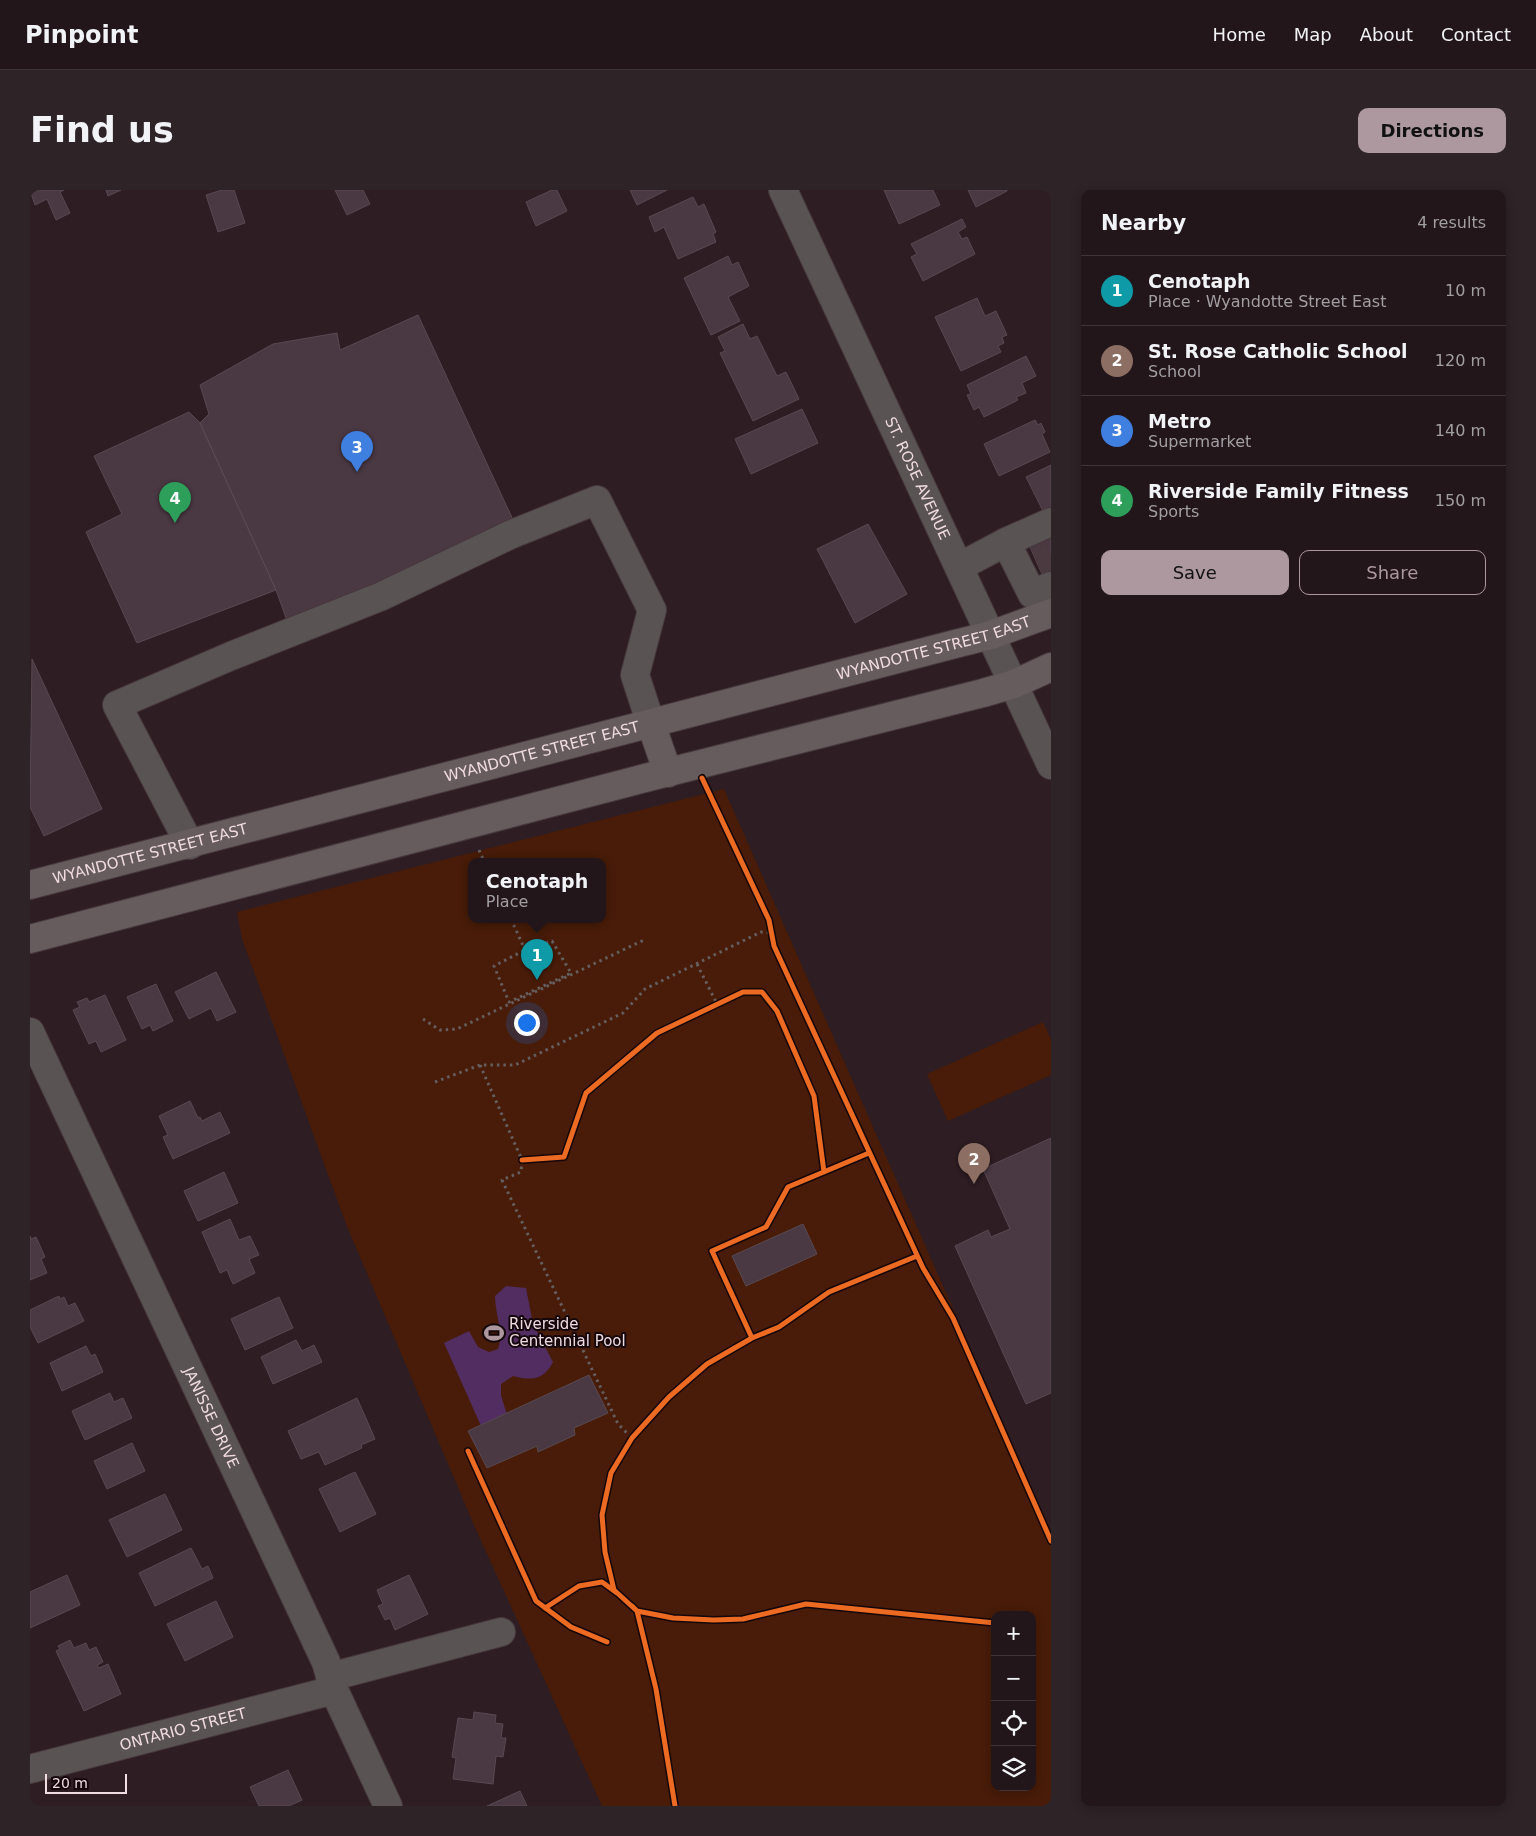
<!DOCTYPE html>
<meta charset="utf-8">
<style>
body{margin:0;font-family:"DejaVu Sans",sans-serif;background:#2e2327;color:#f1f3f6}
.controls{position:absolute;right:15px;bottom:15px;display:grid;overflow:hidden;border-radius:10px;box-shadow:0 2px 12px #0003}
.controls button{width:45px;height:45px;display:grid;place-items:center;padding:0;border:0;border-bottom:1px solid #3f3539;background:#22161a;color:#f1f3f6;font:25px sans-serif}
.scale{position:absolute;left:15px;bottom:12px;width:82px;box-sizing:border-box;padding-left:5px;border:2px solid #f0dbe1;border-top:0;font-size:14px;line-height:18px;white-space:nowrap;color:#f0dbe1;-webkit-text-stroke:4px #14070b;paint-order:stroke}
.you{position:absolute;left:496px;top:832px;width:18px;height:18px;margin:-12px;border:4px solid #fff;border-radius:50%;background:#1a73e8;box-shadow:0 0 0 8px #1a73e833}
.badge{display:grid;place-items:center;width:32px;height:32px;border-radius:50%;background:#ac989e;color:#fff;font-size:16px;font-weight:700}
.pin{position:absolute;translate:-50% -41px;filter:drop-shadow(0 1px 2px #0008)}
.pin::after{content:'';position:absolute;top:26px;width:18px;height:15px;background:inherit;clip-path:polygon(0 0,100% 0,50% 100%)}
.popup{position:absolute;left:438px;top:668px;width:138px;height:65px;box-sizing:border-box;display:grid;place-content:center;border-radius:10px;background:#22161a;filter:drop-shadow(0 1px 4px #0005);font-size:16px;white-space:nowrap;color:#a29fa2}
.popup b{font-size:19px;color:#f1f3f6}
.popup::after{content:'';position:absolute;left:50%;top:100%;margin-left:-10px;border:10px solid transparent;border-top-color:#22161a}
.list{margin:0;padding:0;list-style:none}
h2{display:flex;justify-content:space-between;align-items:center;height:65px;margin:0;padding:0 20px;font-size:21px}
h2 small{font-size:16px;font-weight:400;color:#a29fa2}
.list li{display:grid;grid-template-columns:32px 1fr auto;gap:15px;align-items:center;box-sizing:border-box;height:70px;padding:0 20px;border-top:1px solid #3f3539}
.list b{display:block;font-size:19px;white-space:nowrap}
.list p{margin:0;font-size:16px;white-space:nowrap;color:#a29fa2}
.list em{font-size:16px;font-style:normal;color:#a29fa2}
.actions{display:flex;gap:10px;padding:15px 20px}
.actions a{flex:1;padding:11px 0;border:1px solid #ac989e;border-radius:10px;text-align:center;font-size:18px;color:#ac989e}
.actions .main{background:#ac989e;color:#111}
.icon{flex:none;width:28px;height:28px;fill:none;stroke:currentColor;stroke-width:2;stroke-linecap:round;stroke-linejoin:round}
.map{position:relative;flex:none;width:1021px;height:1616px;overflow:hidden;border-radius:10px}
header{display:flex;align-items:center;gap:30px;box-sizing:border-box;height:70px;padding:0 25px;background:#22161a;border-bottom:1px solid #3f3539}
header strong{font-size:24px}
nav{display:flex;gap:28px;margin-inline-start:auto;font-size:18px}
.intro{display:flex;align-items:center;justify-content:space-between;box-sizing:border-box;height:120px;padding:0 30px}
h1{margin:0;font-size:35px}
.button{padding:12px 22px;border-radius:10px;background:#ac989e;color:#111;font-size:18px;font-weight:700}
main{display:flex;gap:30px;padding:0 30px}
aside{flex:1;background:#22161a;border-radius:10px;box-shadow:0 2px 12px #0003}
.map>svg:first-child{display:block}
.green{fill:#481c08;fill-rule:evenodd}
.water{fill:#512d61}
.building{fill:#4a3842;stroke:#584a52}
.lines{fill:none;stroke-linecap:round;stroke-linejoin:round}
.minor-tunnel{stroke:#4b3a40;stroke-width:28;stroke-dasharray:28 14;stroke-linecap:butt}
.minor-casing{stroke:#47393e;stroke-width:30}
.major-casing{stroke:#47393e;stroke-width:30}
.path{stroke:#665e5e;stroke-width:3;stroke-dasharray:2.5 4;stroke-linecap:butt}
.minor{stroke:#5a5353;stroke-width:28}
.major{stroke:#665b5d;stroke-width:28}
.cycleway-casing{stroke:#14070b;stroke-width:8}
.cycleway{stroke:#ed6a23;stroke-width:5}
.labels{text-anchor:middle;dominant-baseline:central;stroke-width:4;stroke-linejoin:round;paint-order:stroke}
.street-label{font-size:15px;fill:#f0dbe1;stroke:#14070b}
.poi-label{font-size:15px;fill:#f0dbe1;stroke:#14070b;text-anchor:start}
</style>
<header>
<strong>Pinpoint</strong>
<nav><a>Home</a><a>Map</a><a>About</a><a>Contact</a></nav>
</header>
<div class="intro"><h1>Find us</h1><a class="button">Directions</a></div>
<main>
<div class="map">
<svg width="1021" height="1616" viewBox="0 0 1021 1616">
<rect width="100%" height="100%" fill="#2e1d23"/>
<!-- green -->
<path class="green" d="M694,599L1021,1341V1616H572L447,1342L316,1034L212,749L207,722ZM442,671H572V729H442ZM965,1425H1002V1597H965Z
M1013,832L1021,849V885L918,931L897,884Z"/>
<!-- water -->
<path class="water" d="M476,1096L496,1098L503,1134L523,1172C514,1190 502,1191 483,1186L471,1194V1205L477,1225L451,1236L414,1153L439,1141L448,1157L459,1162L468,1159C474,1143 465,1123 465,1106Z"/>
<!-- building -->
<path class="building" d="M0,0H34L30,2L40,23L26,30L17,9L5,15Z
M76,0H91L78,6Z
M192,0H204L215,33L188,42L176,5Z
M305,0H333L340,14L317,25Z
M522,0H527L537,21L506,36L496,12Z
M600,0H637L607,15Z
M854,0H903L910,15L869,34Z
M938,0H977V1L946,17Z
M663,7L668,17L674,14L686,42L683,44L686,52L648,69L634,37L625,42L619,27Z
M932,29L936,37L928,42L932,49L937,47L945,64L893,91L881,67L887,64L881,54Z
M698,66L702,75L708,72L719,96L698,107L710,131L681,145L654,88Z
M947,108L955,126L966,121L977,145L972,147L974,153L968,156L971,162L931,181L905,127Z
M388,125L484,332L260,439L246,400L170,233L179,224L170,195L243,154L307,143L310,160Z
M713,134L720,149L727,146L747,186L756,182L769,209L723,231L690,163L695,161L688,147Z
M996,166L1006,186L992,193L996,203L986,207L988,210L954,227L949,217L944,220L937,205L941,204L937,195Z
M772,219L788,253L721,284L705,249Z
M159,222L170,233L246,400L107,453L56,342L92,324L64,266Z
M1005,230L1008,235L1011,233L1015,242L1012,244L1020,262L969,286L954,254Z
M1021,275V319L1014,323L996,287Z
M838,334L877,404L825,433L787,359Z
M1021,340V388L1015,391L997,350Z
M2,469L72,619L14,646L0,617Z
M186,782L206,822L187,831L181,818L159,829L145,802Z
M126,794L143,831L123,841L120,835L112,839L97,807Z
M75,805L96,850L71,862L66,851L59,854L43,820L50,817L47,812L57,808L59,812Z
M160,911L168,928L170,927L172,931L190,922L200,943L143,969L133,947L138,945L129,926Z
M1021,948V1203L996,1214L925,1056L958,1040L961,1047L980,1039L953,979Z
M194,982L208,1013L168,1031L154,1001Z
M200,1029L209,1050L220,1046L229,1065L219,1069L225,1083L203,1094L197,1080L190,1083L172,1042Z
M773,1034L787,1064L716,1096L702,1066Z
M0,1046L1,1049L6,1047L15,1067L11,1069L17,1083L0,1090Z
M29,1106L30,1109L34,1107L38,1116L45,1113L54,1131L8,1153L0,1137V1120Z
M249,1107L263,1138L215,1160L201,1129Z
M266,1150L272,1161L284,1155L292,1172L243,1194L231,1167Z
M56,1156L61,1166L65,1164L73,1182L32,1201L20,1173Z
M559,1185L578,1223L544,1238L545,1245L508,1262L507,1256L457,1278L438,1241Z
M80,1203L84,1212L93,1208L102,1228L55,1250L42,1221Z
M327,1208L345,1249L331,1255L332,1258L295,1275L289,1262L271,1269L258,1241Z
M102,1253L115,1281L77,1299L64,1271Z
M325,1282L346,1324L310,1342L289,1299Z
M135,1304L152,1340L97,1367L79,1330Z
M161,1358L172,1379L178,1376L183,1388L125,1416L109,1383Z
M37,1385L50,1415L0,1438V1402Z
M379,1385L398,1424L365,1440L360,1428L355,1430L348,1416L353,1414L347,1400Z
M186,1411L203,1447L155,1471L137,1434Z
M40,1450L44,1458L56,1453L59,1460L66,1457L73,1472L67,1475L69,1478L78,1474L91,1504L54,1521L26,1461L30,1459L28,1456Z
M444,1522L466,1525L465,1533L473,1534L471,1548H476L473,1567L466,1566L463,1594L423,1589L426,1568L422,1567L428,1528L443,1530Z
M258,1580L272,1610L259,1616H229L220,1597Z
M490,1601L497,1616H457Z"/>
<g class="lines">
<!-- minor-tunnel -->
<path class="minor-tunnel" d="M1007,372L1021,366"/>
<defs>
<g id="minor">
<path id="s1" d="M753,0L1021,575"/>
<path d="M976,352L1021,332"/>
<path d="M929,377L976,352L1002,404L1021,396"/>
<path d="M160,655L87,515L201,466L352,406L482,344L567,310L622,420L605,485L621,534"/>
<path id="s2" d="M0,842L296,1472L304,1500L358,1616"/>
<path d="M300,1487L471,1442"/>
<path id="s3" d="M0,1579L304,1500"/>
</g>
<g id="major">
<path d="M621,534L638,583"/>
<path id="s4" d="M0,695L925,454L961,445L1021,423"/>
<path d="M0,749L619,587L953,503L984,494L1021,477"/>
</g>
</defs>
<!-- minor casing -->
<use href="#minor" class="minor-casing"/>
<!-- major casing -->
<use href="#major" class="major-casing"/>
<!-- path -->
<path class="path" d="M449,660L454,671
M481,729L495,760
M522,751L541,783L479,812L464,776L495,760Z
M667,774L687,814
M393,829L410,840L427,839L616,749
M450,875L492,970L491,982L472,990L588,1234L602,1248
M405,892L450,875H485L593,823L615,799L731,742L741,743"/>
<!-- minor -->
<use href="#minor" class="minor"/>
<!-- major -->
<use href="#major" class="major"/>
<defs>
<path id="cycleway" d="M672,588L739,730L744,756L893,1078L923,1128L1021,1351
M492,970L534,967L556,903L627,843L713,802H732L747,821L784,906L794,982
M722,1148L682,1061L736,1037L758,997L839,963
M438,1261L506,1411L541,1437L577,1452
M602,1416L607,1421L643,1428L684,1430L713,1429L776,1414L965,1433
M515,1418L549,1396L572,1392L587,1403
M645,1616L626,1499L607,1421L584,1400L575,1362L572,1325L581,1283L602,1248L639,1207L677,1174L722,1148L749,1137L799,1102L887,1066"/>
</defs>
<!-- cycleway casing -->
<use href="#cycleway" class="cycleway-casing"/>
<!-- cycleway -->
<use href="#cycleway" class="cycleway"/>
</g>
<!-- icons -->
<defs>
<symbol id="stadium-bare" viewBox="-9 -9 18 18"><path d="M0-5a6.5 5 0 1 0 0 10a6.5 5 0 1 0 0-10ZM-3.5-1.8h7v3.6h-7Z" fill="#ac989e" stroke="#14070b" stroke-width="2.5" paint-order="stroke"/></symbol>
</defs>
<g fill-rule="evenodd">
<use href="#stadium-bare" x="450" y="1129" width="28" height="28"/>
</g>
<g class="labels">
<!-- street labels -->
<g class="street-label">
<text stroke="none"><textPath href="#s1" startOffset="318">ST. ROSE AVENUE</textPath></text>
<text stroke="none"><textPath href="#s4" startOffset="934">WYANDOTTE STREET EAST</textPath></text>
<text stroke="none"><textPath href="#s4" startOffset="529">WYANDOTTE STREET EAST</textPath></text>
<text stroke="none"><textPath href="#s4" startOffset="124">WYANDOTTE STREET EAST</textPath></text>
<text stroke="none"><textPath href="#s2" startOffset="426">JANISSE DRIVE</textPath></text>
<text stroke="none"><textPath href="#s3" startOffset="158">ONTARIO STREET</textPath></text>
</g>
<!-- poi labels -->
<g class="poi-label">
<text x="479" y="1134">Riverside<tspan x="479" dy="17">Centennial Pool</tspan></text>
</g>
</g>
</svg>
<div class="controls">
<button>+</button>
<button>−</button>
<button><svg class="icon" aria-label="locate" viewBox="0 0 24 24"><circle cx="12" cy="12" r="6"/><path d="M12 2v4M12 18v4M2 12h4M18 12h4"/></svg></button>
<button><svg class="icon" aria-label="layers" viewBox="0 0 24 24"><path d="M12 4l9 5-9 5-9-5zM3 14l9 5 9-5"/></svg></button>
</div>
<div class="scale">20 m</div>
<div class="you"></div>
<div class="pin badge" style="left:507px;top:790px;background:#0f9aa8">1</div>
<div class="popup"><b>Cenotaph</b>Place</div>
<div class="pin badge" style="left:944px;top:994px;background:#8d6e63">2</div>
<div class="pin badge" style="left:327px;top:282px;background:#3f7fe0">3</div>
<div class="pin badge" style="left:145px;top:333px;background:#2e9e5b">4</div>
</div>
<aside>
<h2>Nearby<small>4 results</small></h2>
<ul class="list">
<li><span class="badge" style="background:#0f9aa8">1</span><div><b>Cenotaph</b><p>Place · Wyandotte Street East</p></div><em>10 m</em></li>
<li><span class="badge" style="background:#8d6e63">2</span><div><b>St. Rose Catholic School</b><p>School</p></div><em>120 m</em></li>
<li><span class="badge" style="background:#3f7fe0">3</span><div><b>Metro</b><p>Supermarket</p></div><em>140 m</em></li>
<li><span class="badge" style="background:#2e9e5b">4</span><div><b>Riverside Family Fitness</b><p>Sports</p></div><em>150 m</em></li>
</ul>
<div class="actions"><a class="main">Save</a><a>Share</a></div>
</aside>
</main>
